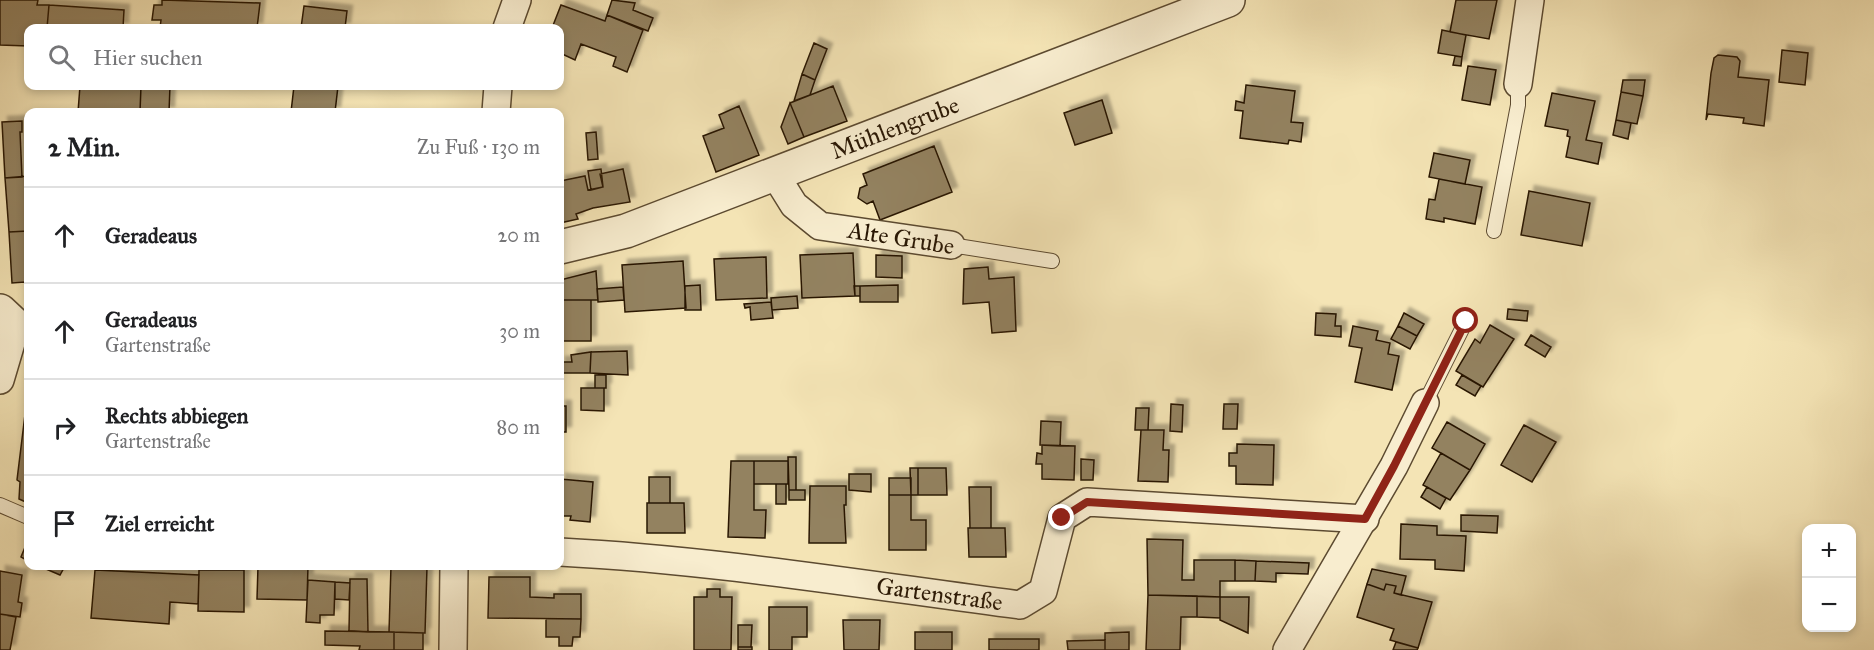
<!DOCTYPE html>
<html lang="de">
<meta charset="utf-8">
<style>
body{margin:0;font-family:"IM FELL Great Primer",serif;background:#f2f2f2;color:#202124}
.controls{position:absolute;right:18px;bottom:18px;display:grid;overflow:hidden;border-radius:12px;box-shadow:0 3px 9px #0003}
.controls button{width:54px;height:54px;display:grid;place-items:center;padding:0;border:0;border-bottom:2px solid #e0e0e0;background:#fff;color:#202124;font:30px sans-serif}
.stop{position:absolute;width:18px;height:18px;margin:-14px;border:4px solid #8f2418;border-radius:50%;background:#fff}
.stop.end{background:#8f2418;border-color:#fff;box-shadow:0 2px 6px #0008}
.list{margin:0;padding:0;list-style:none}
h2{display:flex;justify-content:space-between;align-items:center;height:78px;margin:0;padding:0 24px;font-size:26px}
h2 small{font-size:20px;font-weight:400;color:#757577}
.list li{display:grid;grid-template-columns:39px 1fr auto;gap:18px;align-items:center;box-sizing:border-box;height:96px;padding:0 24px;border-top:2px solid #e0e0e0}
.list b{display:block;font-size:22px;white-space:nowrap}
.list p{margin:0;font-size:20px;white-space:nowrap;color:#757577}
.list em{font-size:20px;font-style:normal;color:#757577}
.icon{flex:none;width:33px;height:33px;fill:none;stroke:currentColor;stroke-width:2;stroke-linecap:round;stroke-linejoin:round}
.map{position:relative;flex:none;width:1874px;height:650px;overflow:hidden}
.search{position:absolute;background:#fff;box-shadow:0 3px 9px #0003;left:24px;top:24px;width:540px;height:66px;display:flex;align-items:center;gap:15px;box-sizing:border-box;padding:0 21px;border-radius:12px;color:#757577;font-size:22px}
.panel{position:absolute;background:#fff;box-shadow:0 3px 9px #0003;left:24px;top:108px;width:540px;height:462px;border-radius:12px}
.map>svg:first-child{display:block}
.building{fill:#938260;stroke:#291704;stroke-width:1.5;filter:url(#shadow)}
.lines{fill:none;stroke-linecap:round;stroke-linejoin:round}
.service-casing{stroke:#5c4a30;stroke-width:16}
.minor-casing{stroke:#5c4a30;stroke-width:30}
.tertiary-casing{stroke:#5c4a30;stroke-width:36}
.service{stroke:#f8edcf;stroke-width:14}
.minor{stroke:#f8edcf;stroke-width:27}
.tertiary{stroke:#f8edcf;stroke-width:33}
.route{stroke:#8f2418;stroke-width:8}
.labels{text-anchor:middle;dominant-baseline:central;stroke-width:4.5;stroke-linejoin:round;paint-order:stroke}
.street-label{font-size:24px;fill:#291704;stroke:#f8edcf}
</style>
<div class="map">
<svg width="1874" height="650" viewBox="0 0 1874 650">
<defs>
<filter id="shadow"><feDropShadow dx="5.5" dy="-5.5" stdDeviation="1.5" flood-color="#0004"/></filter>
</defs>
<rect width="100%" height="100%" fill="#f4e4b5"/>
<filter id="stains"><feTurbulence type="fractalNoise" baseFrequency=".00333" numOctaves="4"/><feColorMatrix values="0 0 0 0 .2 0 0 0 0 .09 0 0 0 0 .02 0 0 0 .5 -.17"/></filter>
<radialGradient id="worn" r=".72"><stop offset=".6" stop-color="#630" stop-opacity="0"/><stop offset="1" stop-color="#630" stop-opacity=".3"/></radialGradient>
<!-- building -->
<path class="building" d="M0,0H38L37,5H49L47,28H28V46L0,45Z
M162,0L260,3L257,28H160L161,20H152L154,5H162Z
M612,0L635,3L633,10L653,18L648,31L607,15Z
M1456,0H1497L1489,39L1450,32Z
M49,5L124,10L123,28H47Z
M561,5L605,21L607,15L643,30L627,72L613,66L616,57L581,44L575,60L560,53V28H552Z
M304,6L347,11L345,28H301Z
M1442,30L1466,35L1462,57L1438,53Z
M814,43L827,49L815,80L802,74Z
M1782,50L1808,53L1805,85L1779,82Z
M1718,55L1737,57L1740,61L1738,77L1769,80L1764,126L1743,123L1744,118L1708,114L1706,120L1711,73L1714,58Z
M1455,56L1462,57L1461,66L1453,65Z
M1468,66L1496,70L1490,105L1462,100Z
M802,74L815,80L810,95L794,101Z
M1623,80H1645L1643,96L1621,92Z
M1246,85L1295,91L1291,122L1303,123L1301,142L1289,140L1288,144L1240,138L1243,111L1235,110L1236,101L1244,103Z
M80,86H141L140,112H78Z
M141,86H170L169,112H140Z
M294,86H338L335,112H291Z
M833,86L847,121L804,137L790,103Z
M1621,92L1643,96L1637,124L1616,120Z
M1552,93L1595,101L1586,140L1602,143L1598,164L1566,157L1570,137L1567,136L1568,130L1545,126Z
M1102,100L1112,133L1075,145L1064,113Z
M790,103L804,137L788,144L781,127Z
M739,106L759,155L716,172L703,136L724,128L719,115Z
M1616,120L1631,123L1628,139L1613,135Z
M22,121V132H20L22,177L5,178L2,122Z
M596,132L598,159L588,160L586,133Z
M934,146L952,192L880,220L873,201L867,204L858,198L860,188L867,185L863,174Z
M1434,153L1470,160L1465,184L1429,177Z
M601,169L603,187L591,190L588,171Z
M623,169L630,202L593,208L576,214L578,219L560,223V181L585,176L588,190L603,187L600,174Z
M28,176V231L9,232L5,178Z
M1439,179L1482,187L1475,224L1444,218V222L1426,219L1429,199L1435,200Z
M1529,191L1590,203L1582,246L1521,235Z
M28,231V289H25V282L12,283L9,232Z
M853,253L855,296L802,298L800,255Z
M876,255L902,256V278L876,277Z
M766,257L767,298L716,300L714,259Z
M683,261L686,308L625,312L622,265Z
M988,267L989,279L1014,277L1016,331L992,333L989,302L963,304L964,269Z
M596,271L598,300H560V280Z
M700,285L701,310H685V286Z
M898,285V302H860V286Z
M854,286H860V296H855Z
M623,287L624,300L598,302L597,289Z
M797,296L798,308L772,310L771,298Z
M560,300H591V341H560Z
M771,302L773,318L751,320L750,307L745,308L744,304Z
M1508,309L1528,311L1527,321L1507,319Z
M1316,313L1336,314L1335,326H1341V337L1315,335Z
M1404,313L1424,324L1417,336L1398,326Z
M1490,325L1514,339L1483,387L1456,371L1475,339L1480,343Z
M1353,326L1378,331L1376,340L1390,343L1388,354L1399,356L1392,390L1355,382L1362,348L1349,346Z
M1398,326L1417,336L1410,349L1391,339Z
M1531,335L1551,347L1545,357L1525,345Z
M627,351L628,375L590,373L591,352Z
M591,352L590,373H560V362H572L571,355Z
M595,375H606V388H595Z
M1462,375L1481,386L1475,396L1456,385Z
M581,388H604V411L581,410Z
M28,390V503L19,499L20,482L17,480Z
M1171,404L1183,405L1182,432L1170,431Z
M1224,404H1238L1237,429H1223Z
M560,406H566V432H560Z
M1136,408H1149L1148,430H1135Z
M1041,421L1061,422L1060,446L1040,445Z
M1447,422L1485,444L1470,470L1432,448Z
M1524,425L1556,442L1532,482L1501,465Z
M1141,430H1164L1163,450H1169L1168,482L1138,481Z
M1237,444L1274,445L1273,485L1236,484V466H1229V453H1237Z
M1042,445L1075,446L1074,480L1042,479V464H1036L1037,453L1042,454Z
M1441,453L1470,470L1450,500L1423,485Z
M788,457H796V490H789Z
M1081,459L1094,460L1093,480H1081Z
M731,461H754V510H766L765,538L728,537Z
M754,461H788V484H754Z
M910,468H918V495H911Z
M918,468H946L947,495H918Z
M849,474H871V492L849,490Z
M649,477H670V503H649Z
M889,478H911V495H889Z
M560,479L593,482L590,522L570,520L571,516H560Z
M776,484H786V504H776Z
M810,486H846V505H844L846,543H809Z
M969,487H991V528H970Z
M1427,487L1446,498L1440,509L1421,497Z
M789,490H805V500H789Z
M889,495H911V520H926V550H889Z
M647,503H684L685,533H647Z
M1461,515L1498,516L1497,533L1461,531Z
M1401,524L1437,526V535L1466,536L1464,571L1435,569V560L1400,559Z
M968,528H1005L1006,557H969Z
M1147,539L1183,540L1182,580H1194V560H1235V581H1220V597L1148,595Z
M28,540V561L21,557Z
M1235,560L1256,561L1255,581H1235Z
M1256,561L1309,563L1308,574L1276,573V582L1255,581Z
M39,566H65L60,575Z
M258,566H308L307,600L257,599Z
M391,566L427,567L425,633L389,632Z
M1372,569L1406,576L1401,595L1394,593L1396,586L1386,584L1384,590L1367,584Z
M95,570L199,575L198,604L170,602L169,624L91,618Z
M199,570H244V612L198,611Z
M0,571L22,575L18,602L22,603L20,617L0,614Z
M489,577H530V597L554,598V594H581V619L488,618Z
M350,579H367L368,632L349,631Z
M308,580L335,582L334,615H320V623L306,622Z
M335,582L350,583L349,600L335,599Z
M1367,584L1384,590L1386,584L1396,586L1394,593L1432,602L1418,648L1390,640L1394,629L1357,617Z
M707,589H720V597H732L731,650H694V597H707Z
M1148,595L1197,596V617H1181L1180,650H1146Z
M1197,596L1220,597V618L1197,617Z
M1220,597H1249L1248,633L1220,620Z
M769,607H807V637H792V650H769Z
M0,614L16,617L10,650H0Z
M546,619H581L580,637H573L572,646H559V637H546Z
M843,620H880L879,650H844Z
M738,625H752L751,647H738Z
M325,631L394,632V650H359L360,646L325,645Z
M394,632L423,633V650H394Z
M915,632H952V650H915Z
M1129,632V650H1105V633Z
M989,639H1039V650H989Z
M1105,640V650H1068L1067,641Z
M1396,642L1418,648L1417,650H1393Z
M738,647H752V650H738Z"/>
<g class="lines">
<defs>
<path id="service" d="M1494,231L1518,105V84
M951,245L1052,261
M1425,403L1466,321
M0,505L28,517"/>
<g id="minor">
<path d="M507,28L517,0"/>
<path d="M1518,84L1530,0"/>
<path d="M496,112L498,86"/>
<path d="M774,173L794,205L820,226L951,245"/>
<path d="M0,380L16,326"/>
<path id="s1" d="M560,552C714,560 866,585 1020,605L1043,591L1062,518L1087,502L1365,519"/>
<path d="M453,650L454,566"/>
<path d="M1287,650L1394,466L1425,403"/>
</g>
<g id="tertiary">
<path id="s2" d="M560,247L626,231L1228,0"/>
<path d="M0,311L16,326L28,328"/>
</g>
</defs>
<!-- service casing -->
<use href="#service" class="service-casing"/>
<!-- minor casing -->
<use href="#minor" class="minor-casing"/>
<!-- tertiary casing -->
<use href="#tertiary" class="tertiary-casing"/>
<!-- service -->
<use href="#service" class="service"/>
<!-- minor -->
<use href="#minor" class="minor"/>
<!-- tertiary -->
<use href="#tertiary" class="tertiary"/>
</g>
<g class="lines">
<!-- route -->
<path class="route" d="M1062,518L1087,502L1365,519L1394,466L1466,321"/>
</g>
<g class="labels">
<!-- street labels -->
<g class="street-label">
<text stroke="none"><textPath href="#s2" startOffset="356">Mühlengrube</textPath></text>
<text transform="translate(901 238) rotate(9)">Alte Grube</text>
<text stroke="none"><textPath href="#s1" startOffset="382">Gartenstraße</textPath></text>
</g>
</g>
<rect width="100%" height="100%" filter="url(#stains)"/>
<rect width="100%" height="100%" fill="url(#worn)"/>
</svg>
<div class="controls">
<button>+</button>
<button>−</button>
</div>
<div class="stop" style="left:1466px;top:321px"></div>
<div class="stop end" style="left:1062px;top:518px"></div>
<div class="search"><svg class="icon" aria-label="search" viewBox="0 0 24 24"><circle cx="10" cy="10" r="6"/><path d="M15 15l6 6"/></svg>Hier suchen</div>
<section class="panel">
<h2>2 Min.<small>Zu Fuß · 130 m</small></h2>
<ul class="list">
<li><svg class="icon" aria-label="ahead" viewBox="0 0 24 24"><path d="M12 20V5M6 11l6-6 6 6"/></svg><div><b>Geradeaus</b></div><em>20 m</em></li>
<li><svg class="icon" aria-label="ahead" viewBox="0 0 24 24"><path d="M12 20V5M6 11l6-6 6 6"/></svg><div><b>Geradeaus</b><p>Gartenstraße</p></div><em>30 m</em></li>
<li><svg class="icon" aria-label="right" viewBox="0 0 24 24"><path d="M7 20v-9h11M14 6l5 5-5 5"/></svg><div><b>Rechts abbiegen</b><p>Gartenstraße</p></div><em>80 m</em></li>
<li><svg class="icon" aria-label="arrive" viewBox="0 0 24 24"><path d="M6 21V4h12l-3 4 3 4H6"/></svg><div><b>Ziel erreicht</b></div></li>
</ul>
</section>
</div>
